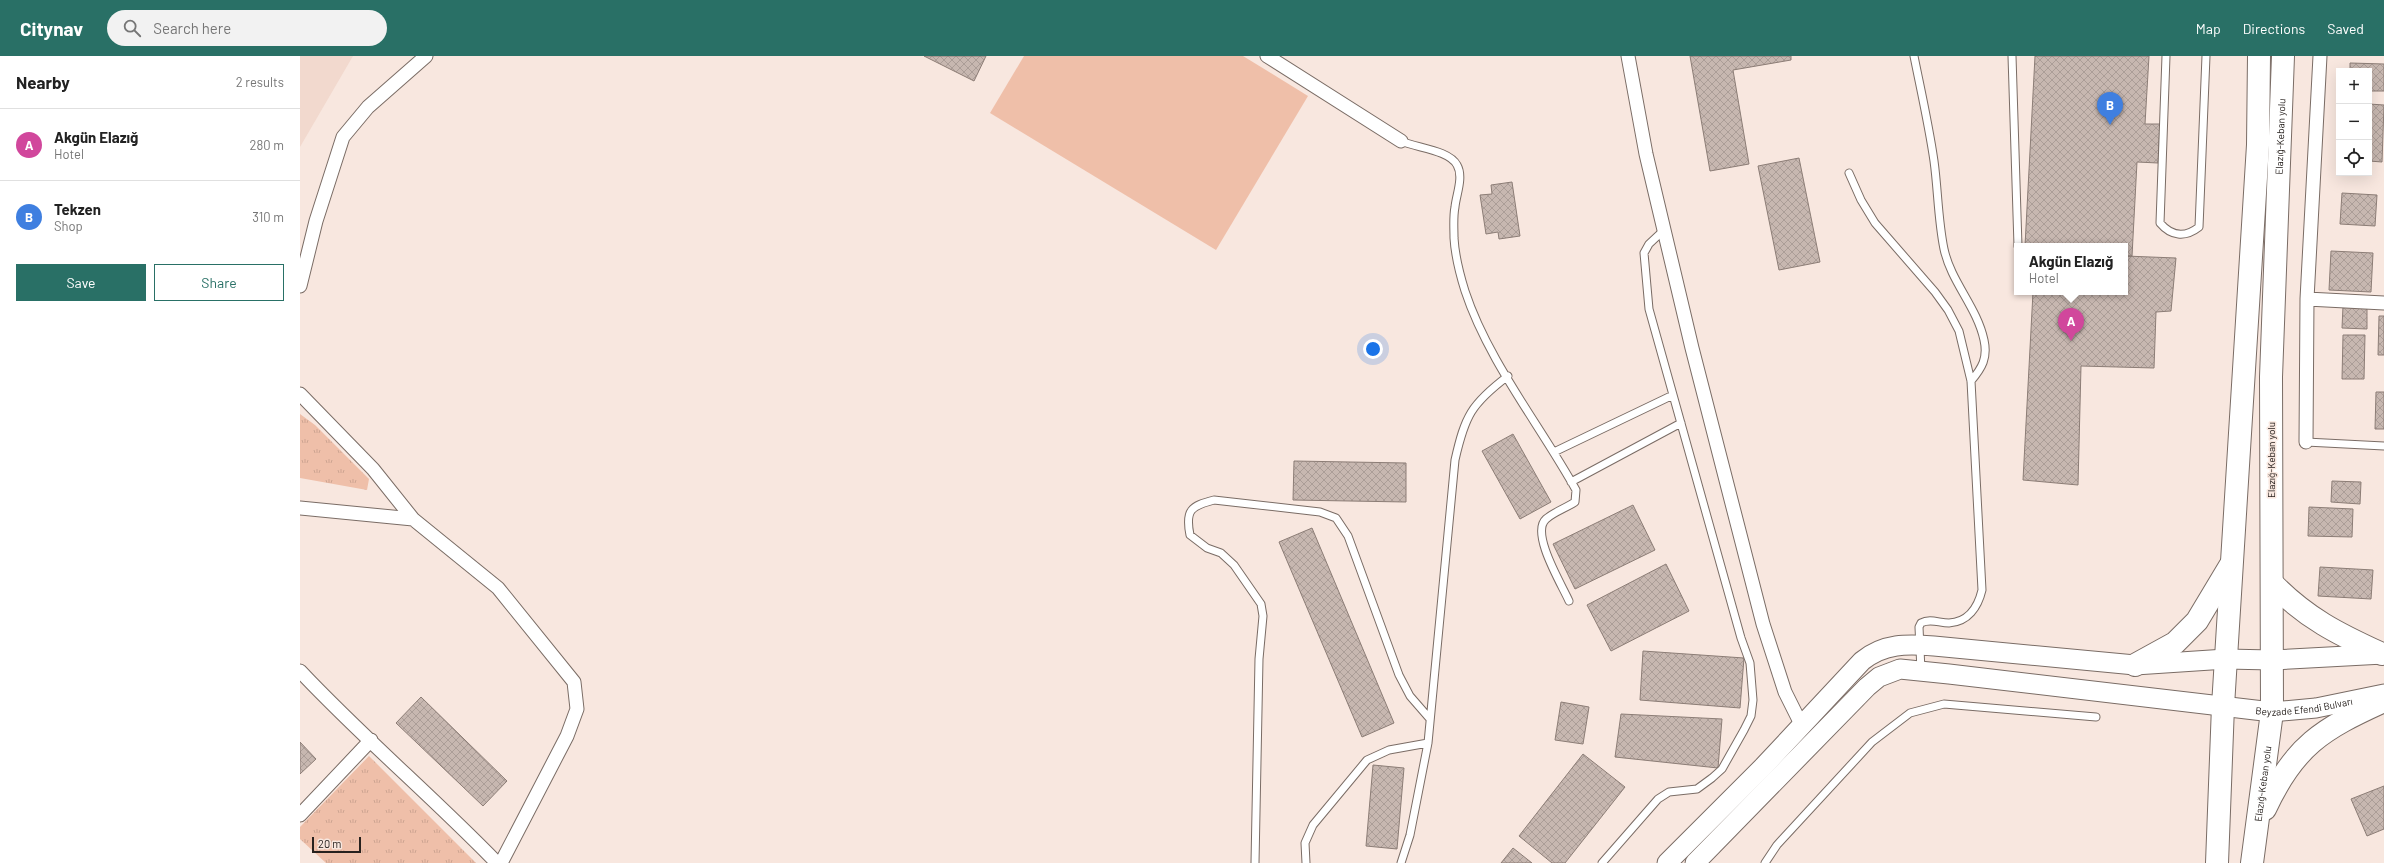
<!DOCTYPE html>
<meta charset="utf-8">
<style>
body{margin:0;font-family:Barlow,sans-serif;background:#f2f2f2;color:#222}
.controls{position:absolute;right:12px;top:12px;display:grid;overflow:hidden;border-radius:0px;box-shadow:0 4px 16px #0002}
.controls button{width:36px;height:36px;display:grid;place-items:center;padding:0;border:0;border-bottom:1px solid #e0e0e0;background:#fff;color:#222;font:20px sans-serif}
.scale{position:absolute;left:12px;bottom:10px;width:49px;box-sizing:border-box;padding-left:4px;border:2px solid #27211e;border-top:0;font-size:11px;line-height:14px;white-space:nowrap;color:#27211e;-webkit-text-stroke:3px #f8e7df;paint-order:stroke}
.you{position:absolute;left:1073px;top:293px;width:14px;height:14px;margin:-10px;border:3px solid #fff;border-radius:50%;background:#1a73e8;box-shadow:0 0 0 6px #1a73e833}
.badge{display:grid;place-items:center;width:26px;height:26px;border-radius:50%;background:#297066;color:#fff;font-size:13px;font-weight:700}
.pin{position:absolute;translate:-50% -33px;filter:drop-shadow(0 1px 2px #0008)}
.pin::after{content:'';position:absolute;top:21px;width:14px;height:12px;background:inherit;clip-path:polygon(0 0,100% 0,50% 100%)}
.popup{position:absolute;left:1714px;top:187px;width:114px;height:52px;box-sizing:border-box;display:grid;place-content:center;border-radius:0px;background:#fff;filter:drop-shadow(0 1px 3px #0005);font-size:13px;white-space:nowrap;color:#767676}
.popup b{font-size:15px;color:#222}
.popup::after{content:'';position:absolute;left:50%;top:100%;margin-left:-8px;border:8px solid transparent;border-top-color:#fff}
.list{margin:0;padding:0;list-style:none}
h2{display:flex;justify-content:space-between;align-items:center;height:52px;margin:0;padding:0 16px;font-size:17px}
h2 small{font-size:13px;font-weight:400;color:#767676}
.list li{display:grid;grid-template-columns:26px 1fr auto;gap:12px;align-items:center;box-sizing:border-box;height:72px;padding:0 16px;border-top:1px solid #e0e0e0}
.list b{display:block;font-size:15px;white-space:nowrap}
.list p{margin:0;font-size:13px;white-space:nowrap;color:#767676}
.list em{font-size:13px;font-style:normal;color:#767676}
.actions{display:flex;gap:8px;padding:12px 16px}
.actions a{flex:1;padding:9px 0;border:1px solid #297066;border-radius:0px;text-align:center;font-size:14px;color:#297066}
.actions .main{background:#297066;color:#fff}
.icon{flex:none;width:22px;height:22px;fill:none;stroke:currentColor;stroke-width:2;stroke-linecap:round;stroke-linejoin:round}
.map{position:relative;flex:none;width:2084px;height:807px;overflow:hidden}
header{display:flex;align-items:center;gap:24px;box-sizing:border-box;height:56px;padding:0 20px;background:#297066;color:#fff}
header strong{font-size:19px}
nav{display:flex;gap:22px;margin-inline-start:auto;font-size:14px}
.search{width:280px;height:36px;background:#f2f2f2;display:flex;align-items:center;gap:10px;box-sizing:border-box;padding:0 14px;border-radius:22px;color:#767676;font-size:15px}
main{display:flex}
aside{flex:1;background:#fff}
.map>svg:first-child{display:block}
.built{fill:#f2d9ce}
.grass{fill:#efbfa9}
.park{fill:url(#park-tufts)}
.building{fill:url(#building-cross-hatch);stroke:#8c7d76}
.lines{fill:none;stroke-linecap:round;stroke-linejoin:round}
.lane-casing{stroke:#7a6c65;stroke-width:9}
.street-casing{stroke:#7a6c65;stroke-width:15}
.secondary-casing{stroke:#7a6c65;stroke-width:21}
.highway-casing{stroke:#7a6c65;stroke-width:24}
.lane{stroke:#fff;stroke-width:7}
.street{stroke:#fff;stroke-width:13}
.secondary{stroke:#fff;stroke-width:19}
.highway{stroke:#fff;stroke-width:22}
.labels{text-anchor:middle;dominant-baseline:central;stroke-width:3;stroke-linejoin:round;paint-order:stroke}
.street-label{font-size:10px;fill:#27211e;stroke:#f8e7df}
</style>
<header>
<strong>Citynav</strong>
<div class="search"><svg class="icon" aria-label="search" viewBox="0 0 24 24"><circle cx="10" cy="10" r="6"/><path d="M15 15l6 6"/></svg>Search here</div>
<nav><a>Map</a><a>Directions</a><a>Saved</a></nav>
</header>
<main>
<aside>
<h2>Nearby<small>2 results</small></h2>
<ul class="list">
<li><span class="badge" style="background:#d1479c">A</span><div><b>Akgün Elazığ</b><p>Hotel</p></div><em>280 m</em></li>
<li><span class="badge" style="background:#3f7fe0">B</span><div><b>Tekzen</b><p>Shop</p></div><em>310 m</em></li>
</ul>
<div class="actions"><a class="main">Save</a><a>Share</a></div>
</aside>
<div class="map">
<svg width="2084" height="807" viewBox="0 0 2084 807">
<defs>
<pattern id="park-tufts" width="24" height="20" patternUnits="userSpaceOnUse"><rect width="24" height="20" fill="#efbfa9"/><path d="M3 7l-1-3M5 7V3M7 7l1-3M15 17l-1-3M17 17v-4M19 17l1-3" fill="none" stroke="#cda491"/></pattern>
<pattern id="building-cross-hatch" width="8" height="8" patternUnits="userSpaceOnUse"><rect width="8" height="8" fill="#c7b7b0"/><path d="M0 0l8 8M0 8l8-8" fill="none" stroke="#ab9d97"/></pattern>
</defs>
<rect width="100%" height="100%" fill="#f8e7df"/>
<!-- built -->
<path class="built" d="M0,0H53L0,91Z"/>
<!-- grass -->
<path class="grass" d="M724,0H943L1008,40L916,194L690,57Z"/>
<!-- park -->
<path class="park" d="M0,358L15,369L69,423L67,434L0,422Z
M69,700L176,807H26L0,783V771Z"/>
<!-- building -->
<path class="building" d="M624,0H686L674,25Z
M1390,0H1491V4L1433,14L1449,108L1410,115Z
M1735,0H1849L1845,68H1860L1858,107L1837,106L1832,200H1825V190H1725Z
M2050,7L2084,8V35H2069V15H2050Z
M2069,48L2084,49L2082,106L2069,105Z
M1499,102L1520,206L1479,214L1458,110Z
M1212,126L1220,180L1199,183L1198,176L1186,178L1180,139L1192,138L1191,129Z
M2042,137L2077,139L2075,170L2040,168Z
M2031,195L2073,197L2071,236L2029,234Z
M1825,200L1876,202L1871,255L1856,256L1854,312L1781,310L1778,429L1723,424L1733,236H1825Z
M2043,250L2067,251V273L2042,272Z
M2079,260H2084V299H2078Z
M2043,279H2065L2064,323H2042Z
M2076,336H2084V373H2075Z
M1213,378L1251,446L1220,463L1182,395Z
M994,405L1106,407V446L993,444Z
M2032,425L2061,426L2060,448L2031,446Z
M1333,449L1355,494L1275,533L1253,488Z
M2009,451L2053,453L2052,481L2008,480Z
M1012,472L1094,667L1062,681L979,486Z
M1366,508L1389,555L1311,595L1287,549Z
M2020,511L2073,514L2071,543L2018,540Z
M1343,595L1444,602L1440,652L1340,644Z
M121,641L207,725L183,750L96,667Z
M1261,646L1289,651L1283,688L1255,684Z
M1321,658L1422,663L1418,712L1315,701Z
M0,686L16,703L0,718Z
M1283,698L1325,731L1265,807H1252L1219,780Z
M1073,709L1104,712L1097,793L1066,790Z
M2084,730V773L2067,780L2051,743Z
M1213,792L1232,807H1201Z"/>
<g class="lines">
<defs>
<path id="lane" d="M1614,0C1621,35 1629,70 1634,105C1638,134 1638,164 1644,193C1651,226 1677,251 1684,284C1688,302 1682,312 1671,325
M1712,0L1718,190
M1866,0L1860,167C1871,180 1885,182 1899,171L1906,0
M1101,85C1117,92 1149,94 1157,109C1164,121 1156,139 1155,151C1153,161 1154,172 1154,182C1155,199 1160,219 1165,235C1188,305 1240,369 1276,434L1275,446C1266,452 1254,456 1246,463C1230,477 1262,529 1269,545
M1549,117L1561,144L1575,167L1635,236L1648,254L1659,275L1671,325L1682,534C1678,551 1668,566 1649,567C1639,567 1630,562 1621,567L1619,571L1621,615
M2006,386L2084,390
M1254,396L1373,339
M1271,426L1381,367
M955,807L959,603L963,560L961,548L934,509L921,497L907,492L890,479C885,454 891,450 914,444L1020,456L1036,462L1048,480L1099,619L1110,640L1130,663
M1006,807L1005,787L1013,769L1067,704L1089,694L1128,687
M1101,807L1110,779L1128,687L1155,404C1165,360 1171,348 1208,320
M1302,807L1358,743L1369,736L1397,733L1412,722L1422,713L1444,674L1451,660L1453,644L1450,607L1441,582L1349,253L1344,197L1349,188L1364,174
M1465,807L1477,789L1572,686L1610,657L1644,648L1796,661"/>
<path id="street" d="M967,0L1101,85
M1328,0L1346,98L1392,292L1463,568L1485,636L1502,670
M0,230L16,165L43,81L68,51L126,0
M2007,243L2084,247
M0,338L73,413L113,463L198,532L274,626L277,653L267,680L201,807
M2006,386L2007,243L2020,0
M0,452L113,463
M0,615C63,682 133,741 197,807
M0,759L71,684"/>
<g id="secondary">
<path d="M1367,807L1463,711L1562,605C1584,587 1607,588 1634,590L1835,609L1926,603L1972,604L2084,598"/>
<path id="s1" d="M1395,807L1567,631L1579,621L1600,613L1649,618L1972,656L2016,652L2084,638"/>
</g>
<g id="highway">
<path d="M1972,527C2006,562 2038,578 2082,598"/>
<path d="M1835,609L1875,587L1897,565L1930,510"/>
<path d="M1965,753C1994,690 2022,673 2084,645"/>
<path d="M1917,807L1923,650L1958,89L1959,0"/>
<path id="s2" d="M1952,807L1972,656L1971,321L1983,0"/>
</g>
</defs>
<!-- lane casing -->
<use href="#lane" class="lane-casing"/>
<!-- street casing -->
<use href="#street" class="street-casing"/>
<!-- secondary casing -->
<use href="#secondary" class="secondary-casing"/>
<!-- highway casing -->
<use href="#highway" class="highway-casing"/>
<!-- lane -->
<use href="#lane" class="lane"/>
<!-- street -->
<use href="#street" class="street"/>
<!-- secondary -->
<use href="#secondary" class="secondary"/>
<!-- highway -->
<use href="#highway" class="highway"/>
</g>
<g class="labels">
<!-- street labels -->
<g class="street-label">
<text stroke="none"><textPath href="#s2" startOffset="728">Elazığ-Keban yolu</textPath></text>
<text transform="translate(1971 404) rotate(-90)">Elazığ-Keban yolu</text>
<text stroke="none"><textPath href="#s1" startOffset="691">Beyzade Efendi Bulvarı</textPath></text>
<text stroke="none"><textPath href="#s2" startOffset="80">Elazığ-Keban yolu</textPath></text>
</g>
</g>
</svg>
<div class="controls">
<button>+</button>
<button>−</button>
<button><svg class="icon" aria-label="locate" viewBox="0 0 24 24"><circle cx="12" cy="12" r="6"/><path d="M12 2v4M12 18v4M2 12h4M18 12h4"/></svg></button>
</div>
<div class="scale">20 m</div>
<div class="you"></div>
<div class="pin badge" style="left:1771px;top:285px;background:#d1479c">A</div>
<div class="popup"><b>Akgün Elazığ</b>Hotel</div>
<div class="pin badge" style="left:1810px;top:69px;background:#3f7fe0">B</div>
</div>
</main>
